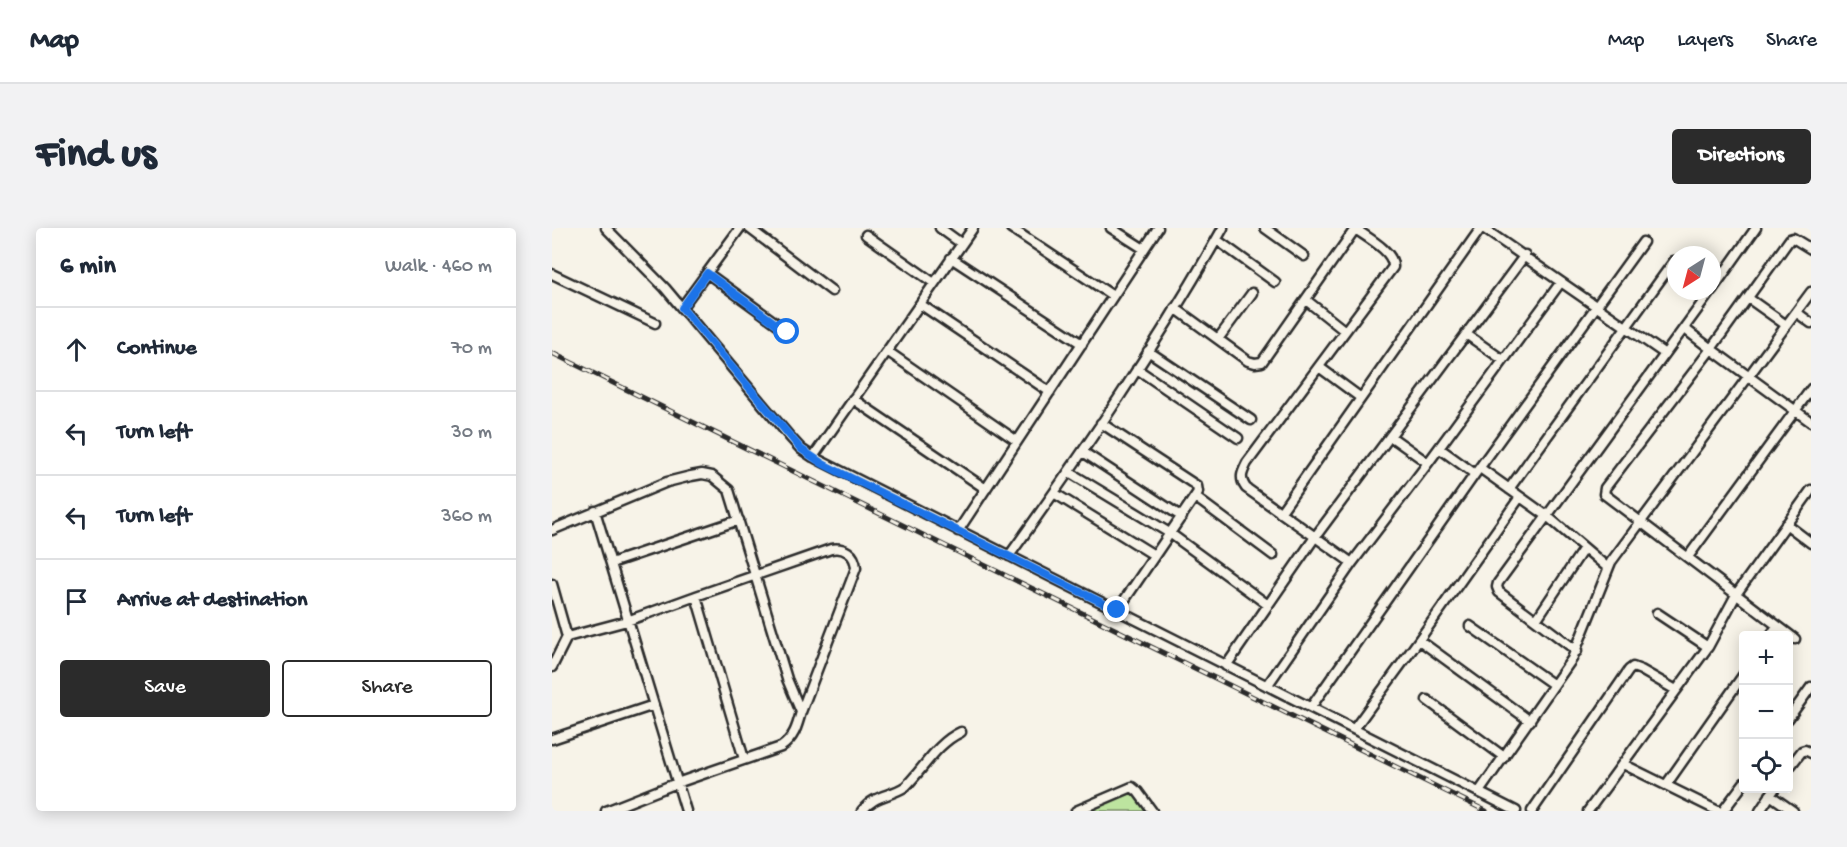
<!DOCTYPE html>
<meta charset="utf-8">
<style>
body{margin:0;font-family:"Gochi Hand",sans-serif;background:#f2f2f3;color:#1f2937}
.controls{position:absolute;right:18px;bottom:18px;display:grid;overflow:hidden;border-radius:6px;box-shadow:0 3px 15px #0003}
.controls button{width:54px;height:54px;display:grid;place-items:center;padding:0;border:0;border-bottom:2px solid #e0e1e3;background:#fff;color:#1f2937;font:30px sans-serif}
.compass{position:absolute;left:1115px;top:18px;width:54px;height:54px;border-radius:50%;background:#fff;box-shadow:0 3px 15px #0003;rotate:216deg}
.stop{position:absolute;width:18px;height:18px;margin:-14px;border:4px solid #1a73e8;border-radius:50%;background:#fff}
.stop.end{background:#1a73e8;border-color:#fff;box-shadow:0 2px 6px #0008}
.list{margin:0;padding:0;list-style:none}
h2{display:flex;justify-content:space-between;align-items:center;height:78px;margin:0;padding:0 24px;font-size:26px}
h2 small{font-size:20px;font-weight:400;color:#747a83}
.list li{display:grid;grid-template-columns:39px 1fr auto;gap:18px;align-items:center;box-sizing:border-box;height:84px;padding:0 24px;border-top:2px solid #e0e1e3}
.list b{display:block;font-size:22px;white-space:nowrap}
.list em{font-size:20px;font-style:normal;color:#747a83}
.actions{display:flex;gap:12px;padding:18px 24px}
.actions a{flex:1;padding:14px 0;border:2px solid #2b2b2b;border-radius:6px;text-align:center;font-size:21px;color:#2b2b2b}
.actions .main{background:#2b2b2b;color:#fff}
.icon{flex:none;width:33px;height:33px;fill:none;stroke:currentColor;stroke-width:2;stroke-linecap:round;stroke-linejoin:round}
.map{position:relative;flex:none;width:1259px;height:583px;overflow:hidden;border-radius:6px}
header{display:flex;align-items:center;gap:36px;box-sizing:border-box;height:84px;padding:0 30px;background:#fff;border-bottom:2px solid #e0e1e3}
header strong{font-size:28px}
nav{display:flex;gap:33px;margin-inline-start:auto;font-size:21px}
.intro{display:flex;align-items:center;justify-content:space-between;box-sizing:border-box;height:144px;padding:0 36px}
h1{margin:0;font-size:42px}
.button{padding:15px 27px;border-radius:6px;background:#2b2b2b;color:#fff;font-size:21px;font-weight:700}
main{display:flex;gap:36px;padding:0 36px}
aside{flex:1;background:#fff;border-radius:6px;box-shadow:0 3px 15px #0003}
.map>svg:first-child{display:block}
.green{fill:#bde49f;stroke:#748865;stroke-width:1.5}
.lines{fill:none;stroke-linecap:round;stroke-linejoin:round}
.minor-casing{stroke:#2b2b2b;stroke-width:13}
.minor{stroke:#f7f3e8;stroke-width:8}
.rail-casing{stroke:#2b2b2b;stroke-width:5}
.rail{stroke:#f7f3e8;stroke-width:3;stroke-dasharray:9;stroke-linecap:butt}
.route{stroke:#1a73e8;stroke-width:8}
</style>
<header>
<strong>Map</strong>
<nav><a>Map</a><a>Layers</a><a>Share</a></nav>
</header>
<div class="intro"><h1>Find us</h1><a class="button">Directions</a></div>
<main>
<aside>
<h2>6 min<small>Walk · 460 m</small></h2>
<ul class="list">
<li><svg class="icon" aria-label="ahead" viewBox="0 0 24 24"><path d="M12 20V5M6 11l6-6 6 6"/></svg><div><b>Continue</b></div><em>70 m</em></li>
<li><svg class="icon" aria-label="left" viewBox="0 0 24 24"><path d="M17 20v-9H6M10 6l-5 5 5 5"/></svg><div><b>Turn left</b></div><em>30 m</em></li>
<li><svg class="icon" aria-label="left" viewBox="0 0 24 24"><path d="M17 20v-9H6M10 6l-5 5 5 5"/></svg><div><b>Turn left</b></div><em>360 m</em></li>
<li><svg class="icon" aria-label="arrive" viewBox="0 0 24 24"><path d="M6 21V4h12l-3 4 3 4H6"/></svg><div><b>Arrive at destination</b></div></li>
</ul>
<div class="actions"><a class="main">Save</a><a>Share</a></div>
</aside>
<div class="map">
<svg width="1259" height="583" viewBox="0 0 1259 583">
<rect width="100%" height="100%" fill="#f7f3e8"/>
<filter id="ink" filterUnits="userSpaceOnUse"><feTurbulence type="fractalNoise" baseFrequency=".0167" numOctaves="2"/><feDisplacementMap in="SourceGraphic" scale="12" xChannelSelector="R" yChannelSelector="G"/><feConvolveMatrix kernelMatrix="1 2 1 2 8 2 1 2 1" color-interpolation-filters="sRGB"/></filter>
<g filter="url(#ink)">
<!-- green -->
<path class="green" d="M581,562L593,583H536Z"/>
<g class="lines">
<defs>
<path id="minor" d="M54,0L113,60L238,209L249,221L261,229L964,583
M197,0L280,63
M388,0L410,16
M459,0L561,68
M559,0L592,21
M713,0L752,28
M931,0L1113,126
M314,7L382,55
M665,12L723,54
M1259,21L1241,10L1238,11L1159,121L1259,194
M399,30L530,116
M155,45L235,103
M0,46L103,95
M1160,62L1204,0
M1196,70L1234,97
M754,72L793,103
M368,76L498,164
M130,79L188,0
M623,80L696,133L703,135L710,134L803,1
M1244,84L1259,95
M1133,101L1159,121L1053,260L1052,266L1243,411
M914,106L951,132
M666,111L700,65
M335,123L465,213
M596,123L699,192
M767,139L809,170
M585,141L686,210
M301,171L434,261
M549,195L645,258L646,264L565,383
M838,208L876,235
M887,220L923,246
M531,224L630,289
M261,229L421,0
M928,240L995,288L1056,340
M517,244L619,306L716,377
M957,261L1122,33
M502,265L602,327
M643,269L721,327
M43,283L134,583
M728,285L929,0
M1234,296L1259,315
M0,302L115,254L139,248L150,246L160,248L177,262L235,451L249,484C245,499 242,510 229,519L125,555L54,583
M406,303L606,0
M457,328C533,222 607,114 671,0
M1136,329L1259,161
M59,335L187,292
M800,335L694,260C687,250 690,245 695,235L841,39C842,23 814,9 802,0
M0,356L15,409
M144,368L192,531
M1105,385L1156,419L1185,365L1259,262
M984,392L1032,320
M918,398L1002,457
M1219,407L1225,398
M867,412L978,493
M1025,423L947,364L945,359L946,355L1159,63
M674,438L763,309L973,27
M0,439L15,409L75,393L144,368L279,321C292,319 303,325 304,340L249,484
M715,458L800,335L876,235L1009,54
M875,472L952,529
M759,479L923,246L1091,14
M1236,491L1259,459
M802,501L867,412L968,269
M0,511L102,477
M1071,536L1166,583
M1236,541L1250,523L1253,522L1259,525
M1114,557L1192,446
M927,564L1020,431L1059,334L1259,64
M1218,567L1241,583
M310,583C323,566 338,569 354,558C372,540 385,515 409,504
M524,583L580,559L586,564L600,583
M980,583L1077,442L1081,439L1089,442L1124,462
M1036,583L1156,419
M1171,583L1192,555
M1208,583L1223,560"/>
</defs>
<!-- minor casing -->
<use href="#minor" class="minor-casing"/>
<!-- minor -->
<use href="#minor" class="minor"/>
<defs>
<path id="rail" d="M0,125L934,583"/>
</defs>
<!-- rail casing -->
<use href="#rail" class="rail-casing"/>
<!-- rail -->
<use href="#rail" class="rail"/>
</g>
</g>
<g class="lines" filter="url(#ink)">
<!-- route -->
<path class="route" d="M235,104L155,45L130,80L249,221L271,236L565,382"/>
</g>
</svg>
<div class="controls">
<button>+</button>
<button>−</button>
<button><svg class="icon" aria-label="locate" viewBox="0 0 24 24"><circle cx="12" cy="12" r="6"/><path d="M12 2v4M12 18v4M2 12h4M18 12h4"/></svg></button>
</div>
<svg class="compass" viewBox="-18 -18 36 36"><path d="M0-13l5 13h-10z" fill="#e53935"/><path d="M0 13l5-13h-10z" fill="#747a83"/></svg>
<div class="stop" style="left:235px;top:104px"></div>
<div class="stop end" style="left:565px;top:382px"></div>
</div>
</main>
